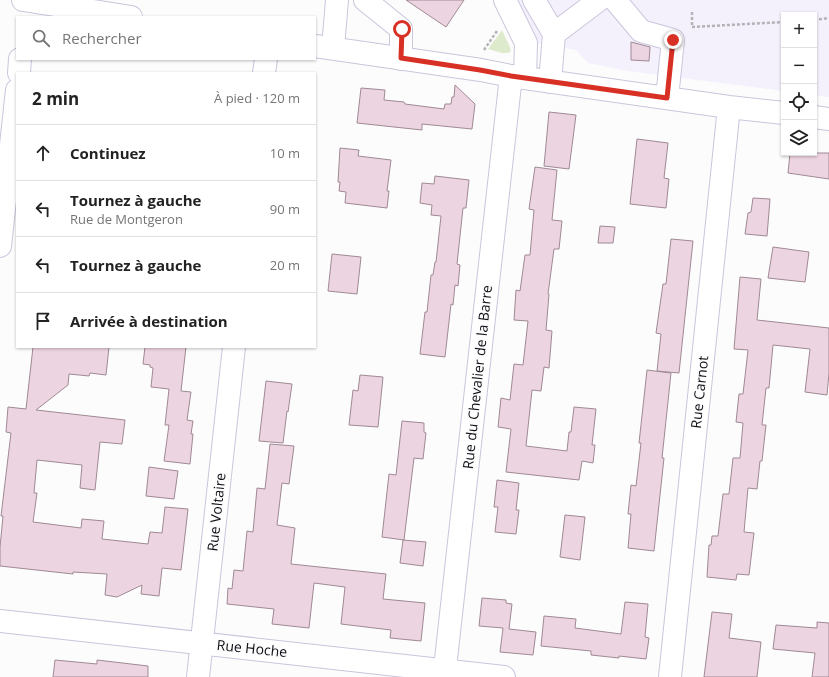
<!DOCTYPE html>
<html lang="fr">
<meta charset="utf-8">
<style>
body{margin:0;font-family:"Open Sans",sans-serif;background:#f6f6f6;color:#222}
.controls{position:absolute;right:12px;top:12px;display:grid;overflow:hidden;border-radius:0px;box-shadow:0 1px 3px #0004}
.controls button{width:36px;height:36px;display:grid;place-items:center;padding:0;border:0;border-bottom:1px solid #e0e0e0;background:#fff;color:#222;font:20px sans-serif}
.stop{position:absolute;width:12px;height:12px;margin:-9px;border:3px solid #d93025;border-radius:50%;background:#fff}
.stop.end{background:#d93025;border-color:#fff;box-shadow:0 1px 4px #0008}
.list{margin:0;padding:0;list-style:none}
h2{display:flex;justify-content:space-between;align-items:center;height:52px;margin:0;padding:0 16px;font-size:17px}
h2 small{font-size:13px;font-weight:400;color:#767676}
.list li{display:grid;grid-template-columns:26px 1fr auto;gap:12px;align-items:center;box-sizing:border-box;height:56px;padding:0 16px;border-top:1px solid #e0e0e0}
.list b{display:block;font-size:15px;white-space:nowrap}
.list p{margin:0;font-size:13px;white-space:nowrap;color:#767676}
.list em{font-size:13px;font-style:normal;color:#767676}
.icon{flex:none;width:22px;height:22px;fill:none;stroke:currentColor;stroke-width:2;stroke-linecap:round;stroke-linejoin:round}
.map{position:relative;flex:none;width:829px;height:677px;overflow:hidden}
.search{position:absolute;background:#fff;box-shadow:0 1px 3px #0004;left:16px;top:16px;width:300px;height:44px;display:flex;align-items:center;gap:10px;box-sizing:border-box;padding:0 14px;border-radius:0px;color:#767676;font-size:15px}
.panel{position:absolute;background:#fff;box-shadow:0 1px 3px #0004;left:16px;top:72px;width:300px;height:276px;border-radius:0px}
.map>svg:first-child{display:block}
.built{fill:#f4f1fd}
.green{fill:#ddebcc}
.building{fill:#edd4e1;stroke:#9f8994}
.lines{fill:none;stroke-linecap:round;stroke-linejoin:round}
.minor-casing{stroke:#cbc5dc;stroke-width:24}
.path{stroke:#b4b3b6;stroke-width:2.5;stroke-dasharray:3 2;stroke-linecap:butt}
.minor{stroke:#fff;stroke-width:22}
.route{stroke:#d93025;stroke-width:5}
.labels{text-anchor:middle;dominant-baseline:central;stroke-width:3;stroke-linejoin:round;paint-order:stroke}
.street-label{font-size:14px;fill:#0f0d15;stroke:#fcfcfc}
</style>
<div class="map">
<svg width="829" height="677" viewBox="0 0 829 677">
<rect width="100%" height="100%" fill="#fcfcfc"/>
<!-- built -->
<path class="built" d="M514,0H829V97L814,95V15H784V91L627,71L588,63L576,50L535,43Z"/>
<!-- green -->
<path class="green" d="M502,30L509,45L511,51L508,53H502L488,49Z"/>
<!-- building -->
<path class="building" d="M406,0H464L446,27Z
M631,42L650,47L649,61L631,60Z
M455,85L475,104L472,129L422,124V130L357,123L361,88L385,90L384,100L404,102L405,104L444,109L445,104H451L452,97H454Z
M549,112L576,115L569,169L544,166Z
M637,139L668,143L664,178L669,179L666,208L630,204Z
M340,148L359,150L358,156L391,160L387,191H389L387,208L345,203L346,192L339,191L340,182H338Z
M790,153H829V179L788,173Z
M535,167L557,170L552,220L562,221L559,249H554L548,294H549L546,330L552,331L549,368L544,367L541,391L532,390L526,446L567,451L569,432H571L574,407L596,409L592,445H595L593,463L582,461L579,480L506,472L511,429L498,427L501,398L510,400L514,364L523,365L528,321L514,320L516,290L520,291L525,255H530L534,210L529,209Z
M435,176L469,180L466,208H463L457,264L460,265L458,286L455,285L453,305L451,304L445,357L420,354L425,312H427L431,275H433L435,262H436L441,216L431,215L432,205L420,203L422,183L434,184Z
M753,198L770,199L767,236L745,234L748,213L751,212Z
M600,226L615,227L613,243H598Z
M671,239L693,241L679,373L657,371L661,334L656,333L663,284H666Z
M773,247L809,252L805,282L768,278Z
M332,254L361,257L357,294L328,291Z
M740,277L761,279L757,320L829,328V373L827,395L805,392L810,349L773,345L769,388H766L762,425H766L762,461H760L757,489L748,488L744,532L754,533L749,575L737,574L736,580L707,577L709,545H711L712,536H718L723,494H729L733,458H740L743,423L736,422L739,394H743L748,350L734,349Z
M33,347H109L106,375L90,373L89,376L69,374L68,385L36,410L125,420L122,444L100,442L95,490L80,488L82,465L37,460L34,493H37L33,522L81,528L82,519L104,521L102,539L148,544L150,532L162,533L165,507L188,509L181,570L162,568L159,596L141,594L142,585L117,597L105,595L107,574L73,572V574L0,566V547L3,516H1L11,433L6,432L8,407L26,409Z
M145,347H186L181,391L191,392L187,420L193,421L191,434H193L190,464L164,461L169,425H165L169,389L151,387L153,368L150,367V365L143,364Z
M647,370L671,373L662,458H664L654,551L628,548L631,514H628L631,485L636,486L641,443H639Z
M360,375L383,377L378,427L349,425L353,390L358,391Z
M266,381L292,384L288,412L287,411L283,443L259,441Z
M402,421L424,423V432L426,433L423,459L414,458L404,540L382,537L389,474L396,475Z
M270,444L294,446L289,484L282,483L277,525L295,528L291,564L386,574L383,599L425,603L421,641L390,638L391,630L341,624L345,587L314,583L309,628L272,624L274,609L227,604L228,588L232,589L234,570L243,571L247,531L253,532L257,488L265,489Z
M149,467L178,471L174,499L146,496Z
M497,480L519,483L516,510H519L516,534L495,532L498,507H494Z
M565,515L585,517L580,560L560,557Z
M403,540L426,542L423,566L400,563Z
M482,598L506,600V603L512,604L509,629L536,632L533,655L500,652L503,628L479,626Z
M625,602L648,604L645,637L649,638L646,659L619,656V658L591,655V651L541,646L544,616L576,619L575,628L621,634Z
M712,612L732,614L729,638L761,642L757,677H704Z
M817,622L829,623V677H812L815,653L773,649L776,625L817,628Z
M55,660L97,664V660L148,666V677H53Z"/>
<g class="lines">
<defs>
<path id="minor" d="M23,0L131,17
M365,0L401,29V59
M505,0L526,43L525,78
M534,0L554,34L599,0
M615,0L641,31L673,40L667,98
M315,46L481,70L511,76L729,107L784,113
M333,48L337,0
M19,73L20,59
M264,73L266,59
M550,82L554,34
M814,117L829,119
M0,246L17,90
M0,621L504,677
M198,677L234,347
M444,677L511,76
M670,677L729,107"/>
</defs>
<!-- minor casing -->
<use href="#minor" class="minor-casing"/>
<!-- path -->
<path class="path" d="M692,12V27L784,22
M814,20L829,18
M484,50L497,31"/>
<!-- minor -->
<use href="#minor" class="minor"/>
</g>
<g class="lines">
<!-- route -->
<path class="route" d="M402,29L401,58L480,70L511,76L667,98L673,40"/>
</g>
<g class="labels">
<!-- street labels -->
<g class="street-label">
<text transform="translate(477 377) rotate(-84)">Rue du Chevalier de la Barre</text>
<text transform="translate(699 392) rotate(-84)">Rue Carnot</text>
<text transform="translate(216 512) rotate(-84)">Rue Voltaire</text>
<text transform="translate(252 648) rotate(6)">Rue Hoche</text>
</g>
</g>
</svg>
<div class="controls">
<button>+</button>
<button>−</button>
<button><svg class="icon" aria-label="locate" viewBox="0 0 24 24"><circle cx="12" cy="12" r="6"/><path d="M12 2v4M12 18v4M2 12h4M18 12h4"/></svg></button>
<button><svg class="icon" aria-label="layers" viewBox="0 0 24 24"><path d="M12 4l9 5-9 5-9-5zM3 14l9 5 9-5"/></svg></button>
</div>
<div class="stop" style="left:402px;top:29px"></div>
<div class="stop end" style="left:673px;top:40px"></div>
<div class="search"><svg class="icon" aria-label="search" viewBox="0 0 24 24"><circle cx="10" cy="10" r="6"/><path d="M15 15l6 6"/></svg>Rechercher</div>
<section class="panel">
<h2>2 min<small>À pied · 120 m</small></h2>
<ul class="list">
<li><svg class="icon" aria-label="ahead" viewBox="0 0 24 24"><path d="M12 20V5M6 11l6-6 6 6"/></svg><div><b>Continuez</b></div><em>10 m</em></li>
<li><svg class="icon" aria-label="left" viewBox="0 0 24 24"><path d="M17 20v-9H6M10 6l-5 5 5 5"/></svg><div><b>Tournez à gauche</b><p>Rue de Montgeron</p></div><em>90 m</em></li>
<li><svg class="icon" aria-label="left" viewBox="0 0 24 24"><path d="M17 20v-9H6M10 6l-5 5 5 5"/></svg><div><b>Tournez à gauche</b></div><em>20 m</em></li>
<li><svg class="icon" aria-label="arrive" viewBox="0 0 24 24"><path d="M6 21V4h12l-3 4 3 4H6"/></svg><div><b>Arrivée à destination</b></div></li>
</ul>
</section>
</div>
